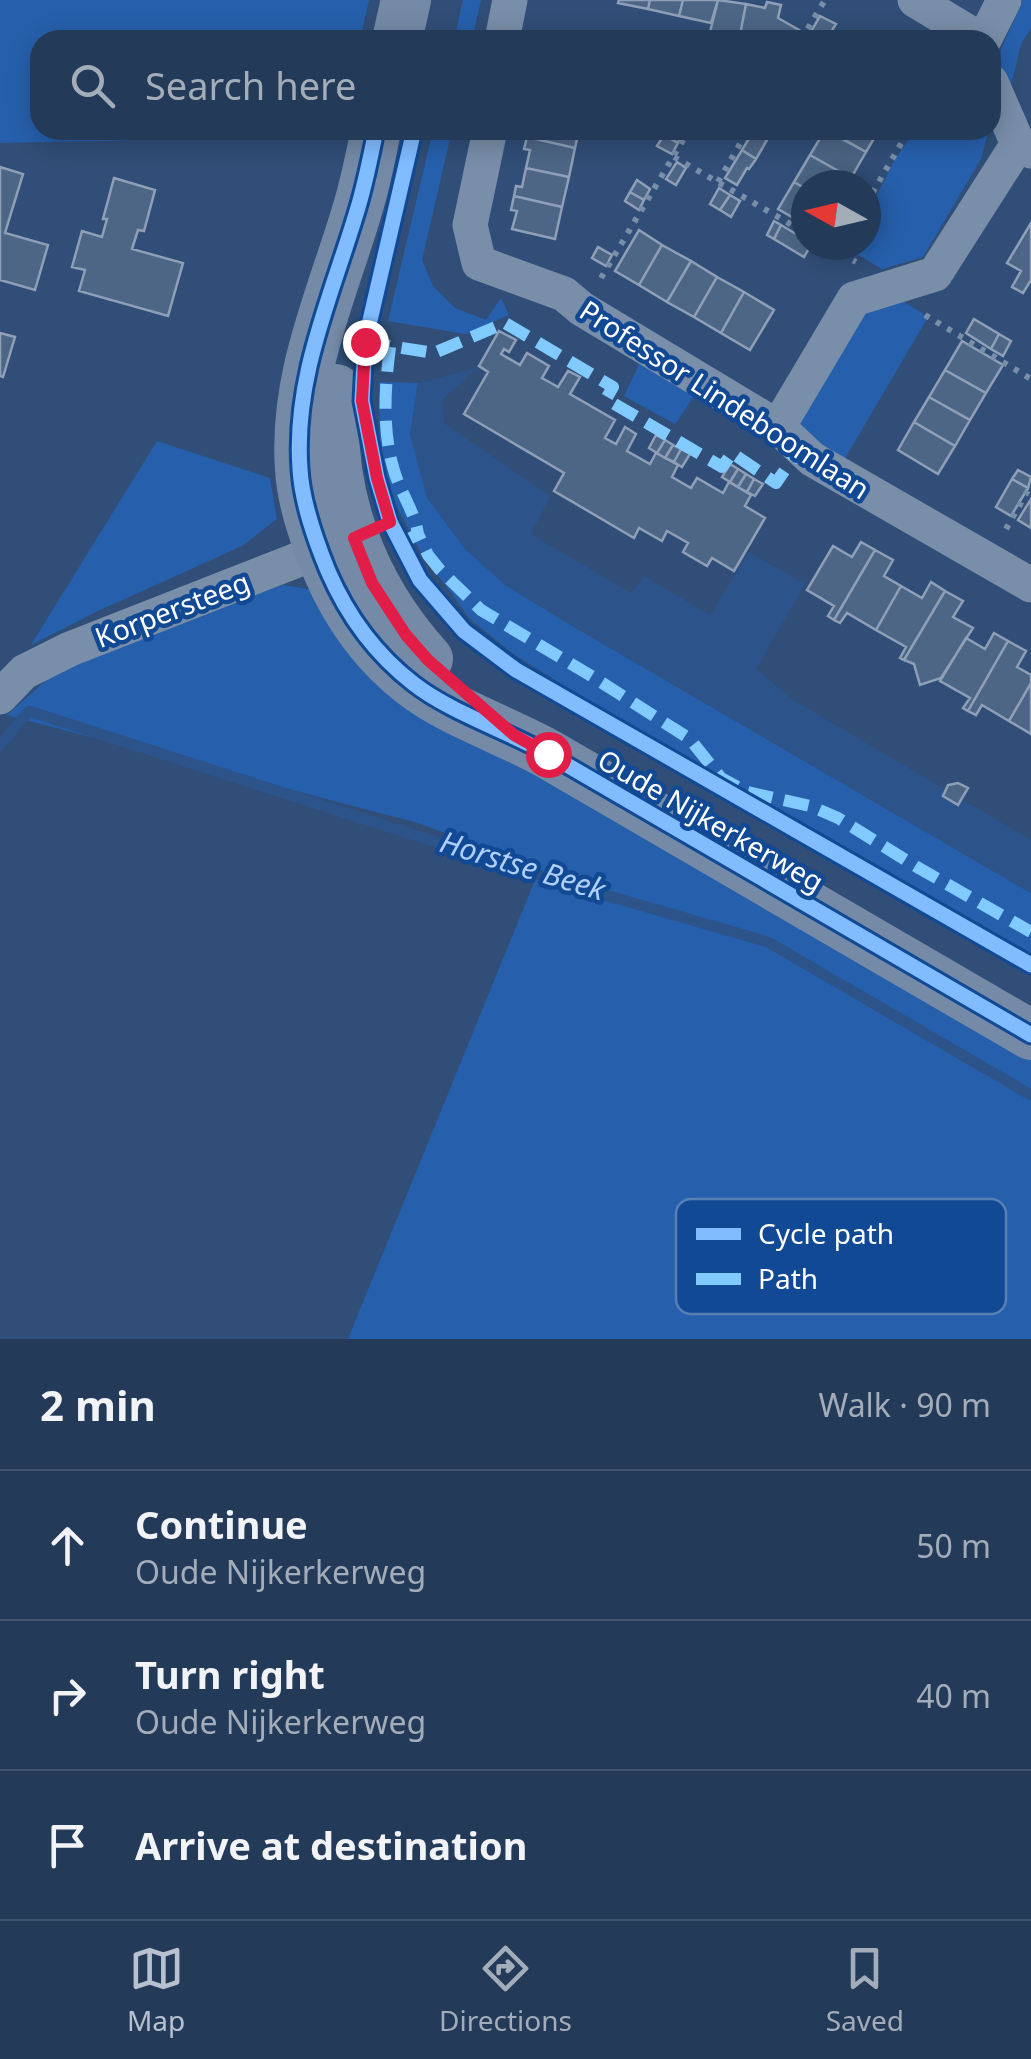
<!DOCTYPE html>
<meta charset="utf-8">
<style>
body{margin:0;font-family:"Noto Sans",sans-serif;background:#304562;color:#f1f3f6}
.compass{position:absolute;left:791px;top:170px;width:90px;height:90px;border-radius:50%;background:#243a59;box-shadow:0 5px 25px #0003;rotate:278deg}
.stop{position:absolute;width:30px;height:30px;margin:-22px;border:8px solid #e11d48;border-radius:50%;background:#fff}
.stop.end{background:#e11d48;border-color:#fff;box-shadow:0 2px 10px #0008}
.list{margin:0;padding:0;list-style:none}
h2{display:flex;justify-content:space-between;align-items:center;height:130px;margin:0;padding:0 40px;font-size:42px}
h2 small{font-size:32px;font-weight:400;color:#a3adba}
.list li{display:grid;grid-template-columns:65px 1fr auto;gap:30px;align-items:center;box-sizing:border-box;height:150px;padding:0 40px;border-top:2px solid #41546f}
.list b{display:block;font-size:38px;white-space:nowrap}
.list p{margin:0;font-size:32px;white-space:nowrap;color:#a3adba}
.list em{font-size:32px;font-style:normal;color:#a3adba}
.icon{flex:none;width:55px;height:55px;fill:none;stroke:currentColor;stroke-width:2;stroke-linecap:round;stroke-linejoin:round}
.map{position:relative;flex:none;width:1031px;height:1339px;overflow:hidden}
.search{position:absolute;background:#243a59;box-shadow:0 5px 25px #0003;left:30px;right:30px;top:30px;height:110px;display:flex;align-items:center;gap:25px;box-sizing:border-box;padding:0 35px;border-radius:30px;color:#a3adba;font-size:38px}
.sheet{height:580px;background:#243a59}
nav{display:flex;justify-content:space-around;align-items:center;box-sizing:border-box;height:140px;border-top:2px solid #41546f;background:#243a59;font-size:28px;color:#a3adba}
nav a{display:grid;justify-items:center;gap:5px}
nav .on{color:#b7c1cf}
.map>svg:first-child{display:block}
.green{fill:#2660ac}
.water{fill:#2c538a}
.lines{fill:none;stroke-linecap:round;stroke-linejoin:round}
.stream{stroke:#2c538a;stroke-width:11}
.building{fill:#4d6686;stroke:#8e9fb7;stroke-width:2.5}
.path{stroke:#798ea9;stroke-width:6;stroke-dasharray:5 8;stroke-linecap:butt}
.street{stroke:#798ea9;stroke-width:35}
.secondary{stroke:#748aa6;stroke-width:50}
.quiet{stroke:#80caff;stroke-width:12;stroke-dasharray:25 12;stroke-linecap:butt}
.cycleway-casing{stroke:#124995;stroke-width:21}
.cycleway{stroke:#80bcff;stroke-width:15}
.route{stroke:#e11d48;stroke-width:12}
.labels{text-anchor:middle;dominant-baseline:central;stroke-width:9;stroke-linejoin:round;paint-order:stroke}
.street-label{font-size:28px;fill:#fff;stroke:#124995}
.water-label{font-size:30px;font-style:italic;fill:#aecffa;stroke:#124995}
.key{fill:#124995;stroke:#5980b5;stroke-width:2.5}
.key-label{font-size:28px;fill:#fff}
</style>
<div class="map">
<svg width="1031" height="1339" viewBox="0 0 1031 1339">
<rect width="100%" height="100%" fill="#304e77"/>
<!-- green -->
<path class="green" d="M0,0H369L360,40H40V130H339L338,136L0,143Z
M463,0H481L472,40H454Z
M1023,0H1031V28L1021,44L1010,90L999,66L1001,49Z
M433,130H452L422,260L433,286L455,308L486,320L501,298L509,315L465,334L388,321Z
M915,130H986L988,133L981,159L923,257L882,269L848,249L851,245H866V216L896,158Z
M901,300L928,317L843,462L803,438L800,419L861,310Z
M642,358L699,389L675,424L624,396Z
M379,382L418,383L410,435L557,617L1031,893V960L684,759L516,656L470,619L420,551L390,493L380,446Z
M157,441L270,478L277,519L242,546L98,611L31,645Z
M283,585L321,591L334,607L1031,1057V1339H348L540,868L418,823L7,715L51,676L111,646Z"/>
<!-- water -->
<path class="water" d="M477,368L443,399L444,423L550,496L531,534L631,593L644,576L710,615L749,552L805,584L756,669L795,701L1031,840V893L557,617L505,585L465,549L427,498L410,435L418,383Z"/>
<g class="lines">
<!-- stream -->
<path class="stream" d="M0,745L29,711L560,882L768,942L1031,1095"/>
</g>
<!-- building -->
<path class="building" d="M619,0H650L648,9L618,3Z
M650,0H683L679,16L648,9Z
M683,0H718L711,23L679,16Z
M718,0L746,4L739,40H708Z
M767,2L781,5L778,18L799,30L793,40H739L746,4L765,8Z
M820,16L836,24L826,40H806Z
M529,130H579L575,148L527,137Z
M667,130H679L684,133L678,143L664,135Z
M754,130H767L771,133L756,159L742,150Z
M825,130L866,152L851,178L810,155Z
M828,130H879L866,152Z
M664,135L678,143L672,154L657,146Z
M527,137L575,148L569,177L526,168L530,150L524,149Z
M742,150L756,159L749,169L747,168L737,185L725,178Z
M810,155L851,178L847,185H806V189L794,182Z
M677,162L686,168L676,185L666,179Z
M0,167L23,174L5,233L48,245L35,290L0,280Z
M526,168L569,177L562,207L514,196L516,186L522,187Z
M114,178L155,190L144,231L138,230L132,249L183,263L168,316L79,291L85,270L72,267L82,231L102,237L107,219H103Z
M637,180L650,189L644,200L630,192Z
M794,182L806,189V225L778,209Z
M719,188L730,195L720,210L710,204Z
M630,192L644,200L639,210L625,201Z
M730,195L740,201L731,217L720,210Z
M514,196L562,207L555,239L512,229L517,211L511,210Z
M774,221L781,225L774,239L767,235Z
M1031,223V280L1023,293L1012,287L1021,271L1007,263Z
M781,225L806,240V245H811L804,257L774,239Z
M639,230L662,245L639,285L615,271Z
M662,245L691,261L667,302L639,285Z
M598,247L612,255L606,266L592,258Z
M691,261L717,277L694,317L667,302Z
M717,277L744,292L721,333L694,317Z
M744,292L774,310L750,350L721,333Z
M974,319L999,334L991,349L966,333Z
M499,331L516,340L509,352L504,349L501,354L520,365L527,353L549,366L542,378L551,383L558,387L568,371L580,377L570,394L615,420L605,438L616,444L625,427L636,434L627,451L650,464L656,453L678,465L672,477L691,488L697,478L723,493L729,482L751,495L745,506L765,518L734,571L712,558L707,566L683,552L688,543L667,531L662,541L639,528L634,538L554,491L564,473L464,414L488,372L479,366Z
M0,333L15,337L3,377L0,376Z
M999,334L1011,341L1003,356L991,349Z
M962,341L1003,365L986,393L945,370Z
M945,370L986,393L970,420L929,397Z
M929,397L970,420L955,446L914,422Z
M914,422L955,446L938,474L898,450Z
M656,435L665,440L657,453L649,448Z
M665,440L673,445L665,458L657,453Z
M673,445L681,449L674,462L665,458Z
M681,449L690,454L682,467L674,462Z
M730,464L738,469L730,482L722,477Z
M738,469L746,474L738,487L730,482Z
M1018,470L1031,477L1028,488L1012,479Z
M746,474L754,479L747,492L738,487Z
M754,479L763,484L755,496L747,492Z
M1012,479L1028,488L1011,516L996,507Z
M1031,499V528L1018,520Z
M861,542L875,550L834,620L828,616L834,606L807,590L833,546L852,557Z
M875,550L893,560L884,576L901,586L876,630L847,613L840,623L834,620Z
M931,582L945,591L904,660L900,658L906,647L876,630L901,586L922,598Z
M945,591L963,601L953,617L973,628L941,678L920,685L914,664L904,660Z
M994,633L1008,641L968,711L963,708L970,698L940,681L966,638L985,649Z
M1008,641L1026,651L1017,667L1031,675V683L1009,721L982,705L976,715L968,711Z
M1031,683V734L1009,721Z
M958,783L968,788L958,805L943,796L948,785Z"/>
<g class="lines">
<!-- path -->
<path class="path" d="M801,40L825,0
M731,130L743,138
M674,157L806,233
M718,182L748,130
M866,204L909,130
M826,245L838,252
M843,245L838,252L856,262
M601,278L689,130
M925,315L1031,379
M1006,529L1031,485"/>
<!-- street -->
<path class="street" d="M915,0L981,40
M502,40L510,0
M984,40L1004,0
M991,82L1018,144
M490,130L470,225L479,263L564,294L582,309L778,427L812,459L1031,585
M778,427L854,299L935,274L1018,144L1031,151
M0,697L24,672L70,649L338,544"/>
<!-- secondary -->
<path class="secondary" d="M397,40L406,0
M376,130C371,155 366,180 359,204C334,291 293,375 300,469C302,503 315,539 328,571C347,615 375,654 414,684C450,712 507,731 548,754L1031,1035
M336,389C325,489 361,585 428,659"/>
<!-- quiet -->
<path class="quiet" d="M365,342L434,353L505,323L613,387L606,399L722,467L732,453L776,483L800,448
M390,347C385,386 382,428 393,467C399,491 414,509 418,534
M402,543L418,534L428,555L440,570L481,610L593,677L690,739L721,778L747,792L810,806L838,818L917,867L1031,932"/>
<defs>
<path id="cycleway" d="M376,130C371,155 366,180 359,204C334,291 293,375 300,469C302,503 315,539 328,571C347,615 375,654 414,684C450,712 507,731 548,754L1031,1035
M414,130L365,342L362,401L377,478L390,522L420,580L464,631L516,670L1031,965"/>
</defs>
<!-- cycleway casing -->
<use href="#cycleway" class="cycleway-casing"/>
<!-- cycleway -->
<use href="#cycleway" class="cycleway"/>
</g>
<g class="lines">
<!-- route -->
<path class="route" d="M365,342L362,401L377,478L390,522L354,538L372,583L406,635L428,660L514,735L548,754"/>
</g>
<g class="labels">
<!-- street labels -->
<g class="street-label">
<text transform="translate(725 399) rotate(33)">Professor Lindeboomlaan</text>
<text transform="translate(172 609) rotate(-21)">Korpersteeg</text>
<text transform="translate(711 820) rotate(30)">Oude Nijkerkerweg</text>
</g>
<!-- water labels -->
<g class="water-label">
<text transform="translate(523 865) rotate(17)">Horstse Beek</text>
</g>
</g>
<!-- legend -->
<rect x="676" y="1199" width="330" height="115" rx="15" class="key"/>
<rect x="696" y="1228" width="45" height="12" fill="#80bcff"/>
<rect x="696" y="1273" width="45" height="12" fill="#80caff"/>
<g class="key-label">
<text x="758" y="1244">Cycle path</text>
<text x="758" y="1289">Path</text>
</g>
</svg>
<svg class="compass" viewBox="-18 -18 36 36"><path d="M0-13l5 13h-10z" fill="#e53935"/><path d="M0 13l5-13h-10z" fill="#a3adba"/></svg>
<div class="stop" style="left:548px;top:754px"></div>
<div class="stop end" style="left:365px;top:342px"></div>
<div class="search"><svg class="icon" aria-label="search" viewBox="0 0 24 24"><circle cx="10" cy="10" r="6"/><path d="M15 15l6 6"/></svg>Search here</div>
</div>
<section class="sheet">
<h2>2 min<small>Walk · 90 m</small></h2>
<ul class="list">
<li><svg class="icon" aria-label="ahead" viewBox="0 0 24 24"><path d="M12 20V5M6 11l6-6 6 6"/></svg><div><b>Continue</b><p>Oude Nijkerkerweg</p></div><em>50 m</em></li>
<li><svg class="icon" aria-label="right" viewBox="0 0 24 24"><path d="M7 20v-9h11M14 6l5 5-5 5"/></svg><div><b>Turn right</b><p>Oude Nijkerkerweg</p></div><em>40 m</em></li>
<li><svg class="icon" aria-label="arrive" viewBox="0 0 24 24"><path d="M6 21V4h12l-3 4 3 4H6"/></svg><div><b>Arrive at destination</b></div></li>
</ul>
</section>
<nav>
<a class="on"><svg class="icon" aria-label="map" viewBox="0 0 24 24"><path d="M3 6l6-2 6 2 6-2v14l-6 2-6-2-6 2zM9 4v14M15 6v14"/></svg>Map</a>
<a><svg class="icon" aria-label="directions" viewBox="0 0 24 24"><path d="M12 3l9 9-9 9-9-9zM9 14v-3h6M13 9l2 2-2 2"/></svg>Directions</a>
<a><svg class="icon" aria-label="saved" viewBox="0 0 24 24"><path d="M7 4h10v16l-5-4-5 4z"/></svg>Saved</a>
</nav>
